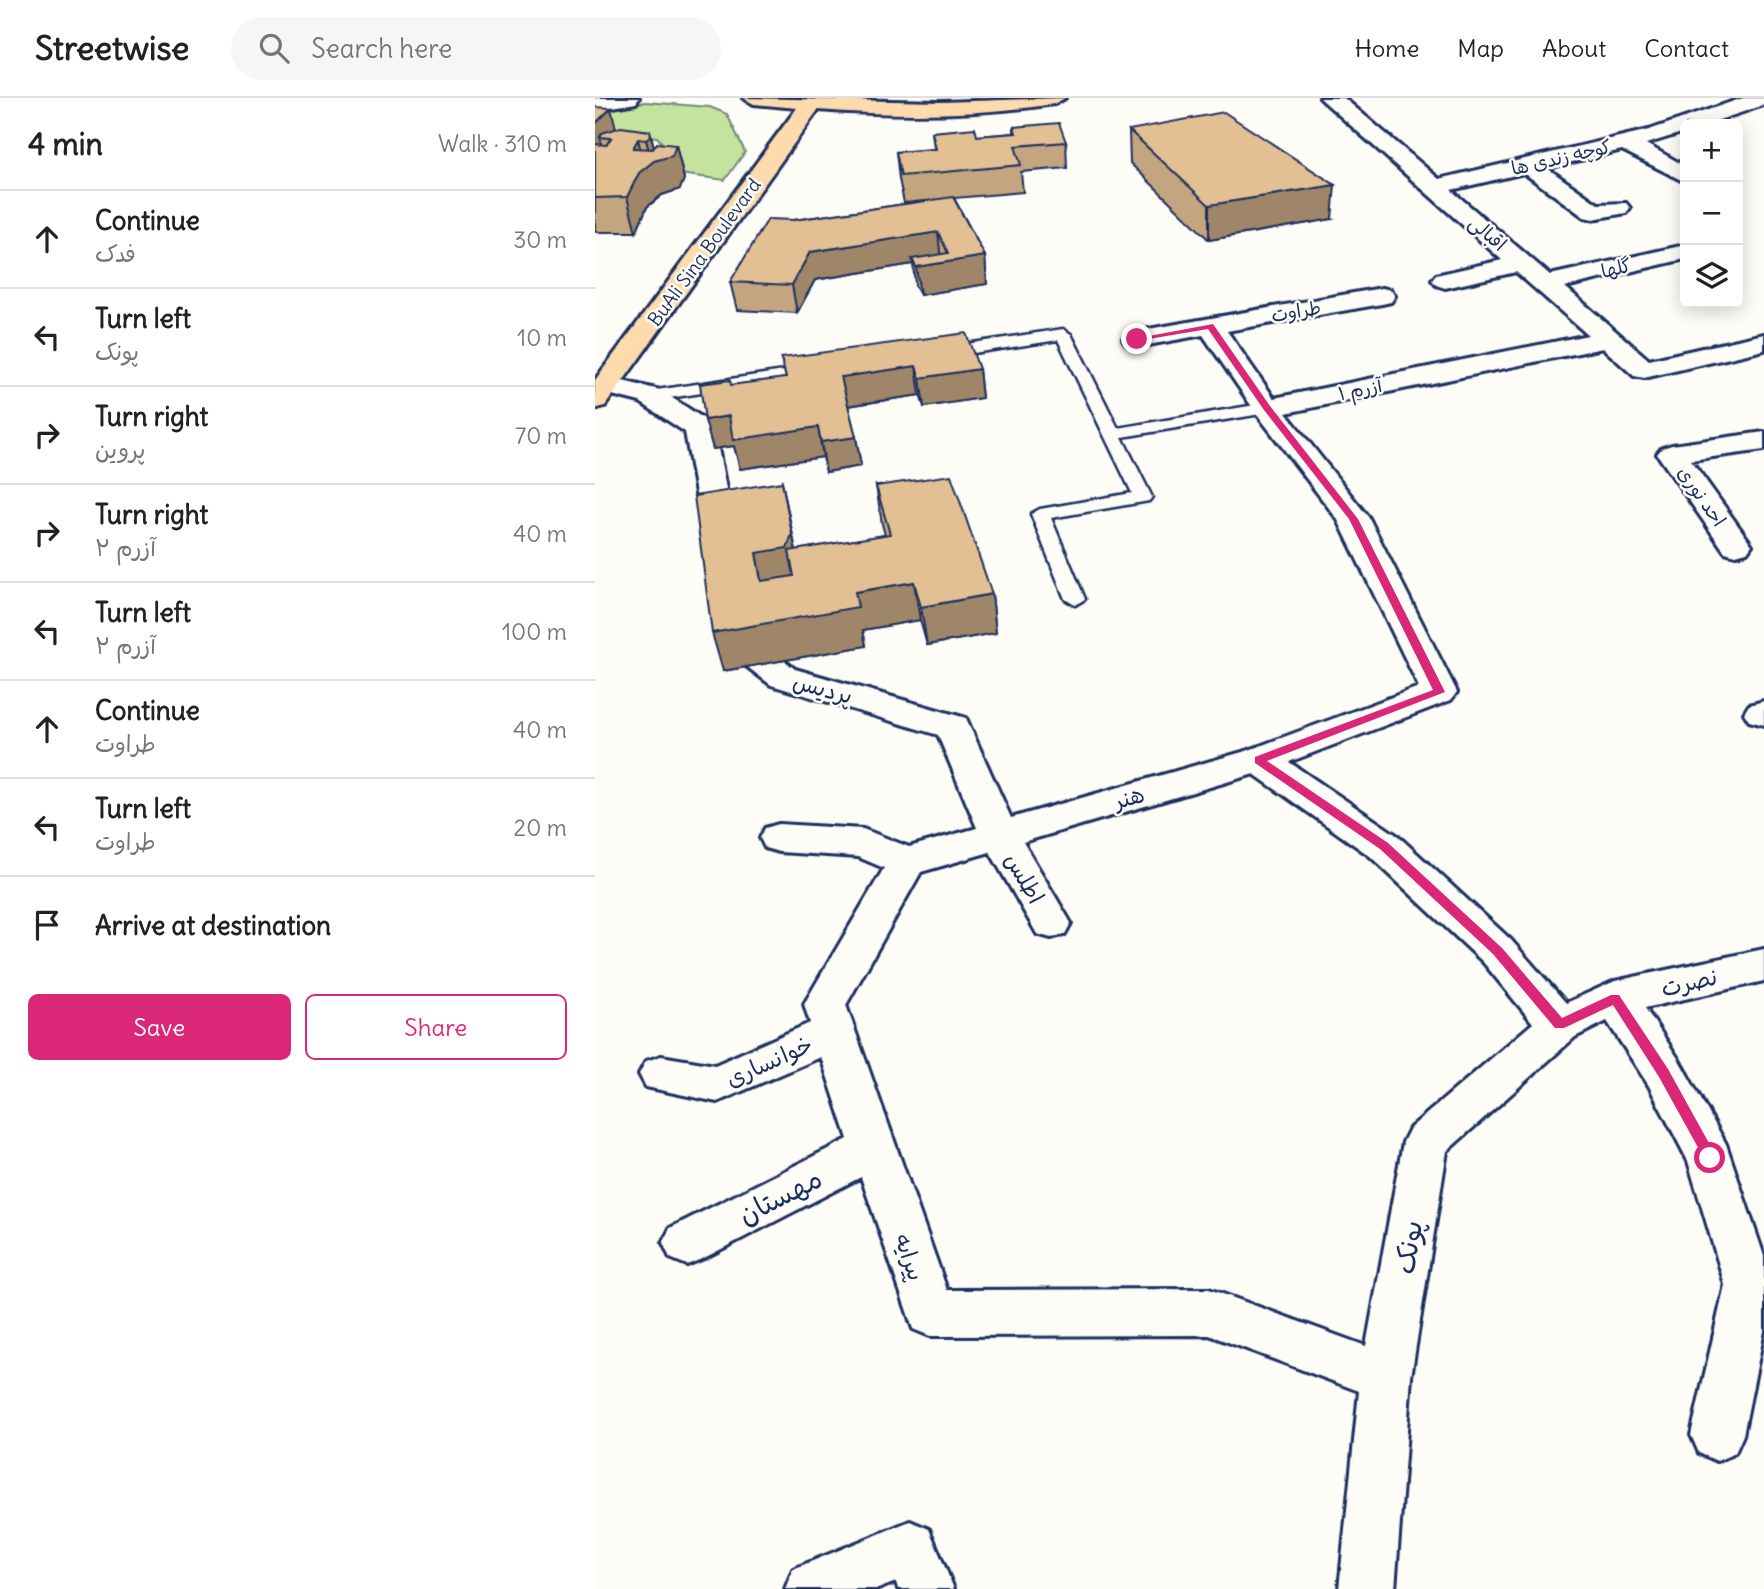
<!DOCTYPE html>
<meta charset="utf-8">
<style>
body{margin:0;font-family:Delius,"Playpen Sans Arabic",sans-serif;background:#f6f6f6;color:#222}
.controls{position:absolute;right:21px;top:21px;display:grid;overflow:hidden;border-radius:10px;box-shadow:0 4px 18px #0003}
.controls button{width:63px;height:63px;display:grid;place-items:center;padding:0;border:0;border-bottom:2px solid #e0e0e0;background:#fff;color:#222;font:35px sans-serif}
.stop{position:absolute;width:21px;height:21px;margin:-16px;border:5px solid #db2777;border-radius:50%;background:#fff}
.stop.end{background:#db2777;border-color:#fff;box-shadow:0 2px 7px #0008}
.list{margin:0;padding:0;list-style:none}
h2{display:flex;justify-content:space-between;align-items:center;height:91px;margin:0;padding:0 28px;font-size:30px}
h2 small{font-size:23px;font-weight:400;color:#767676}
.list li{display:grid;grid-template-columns:46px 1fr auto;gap:21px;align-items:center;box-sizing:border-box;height:98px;padding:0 28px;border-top:2px solid #e0e0e0}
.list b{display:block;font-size:26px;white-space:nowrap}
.list p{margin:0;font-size:23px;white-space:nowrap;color:#767676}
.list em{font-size:23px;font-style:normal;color:#767676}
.actions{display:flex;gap:14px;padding:21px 28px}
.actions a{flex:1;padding:16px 0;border:2px solid #db2777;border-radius:10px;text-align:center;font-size:24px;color:#db2777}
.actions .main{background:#db2777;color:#fff}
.icon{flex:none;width:38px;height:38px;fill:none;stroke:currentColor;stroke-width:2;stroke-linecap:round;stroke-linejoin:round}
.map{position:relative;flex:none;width:1169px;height:1491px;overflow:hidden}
header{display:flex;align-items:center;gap:42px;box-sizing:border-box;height:98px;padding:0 35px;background:#fff;border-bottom:2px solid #e0e0e0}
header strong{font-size:33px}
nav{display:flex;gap:38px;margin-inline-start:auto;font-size:24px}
.search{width:490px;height:63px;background:#f6f6f6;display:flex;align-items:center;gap:18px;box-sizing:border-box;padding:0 24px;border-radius:38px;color:#767676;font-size:26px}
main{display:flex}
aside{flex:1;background:#fff}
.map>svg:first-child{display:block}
.green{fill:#c4e39c;stroke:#70897d;stroke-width:2}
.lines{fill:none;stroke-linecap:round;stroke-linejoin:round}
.service-casing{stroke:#1b2f5e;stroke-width:5}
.minor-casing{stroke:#1b2f5e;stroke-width:6}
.tertiary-casing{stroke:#1b2f5e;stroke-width:6}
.primary-casing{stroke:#1b2f5e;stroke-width:6}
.service{fill:#fdfcf7;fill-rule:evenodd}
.minor{fill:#fdfcf7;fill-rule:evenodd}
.tertiary{fill:#fdfcf7;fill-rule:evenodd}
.primary{fill:#fedbac;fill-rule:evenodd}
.wall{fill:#c3a57f;stroke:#1b2f5e;stroke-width:2}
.shaded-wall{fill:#9f8668;stroke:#1b2f5e;stroke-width:2}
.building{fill:#e3c094;stroke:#1b2f5e;stroke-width:2}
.route{fill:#db2777}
.labels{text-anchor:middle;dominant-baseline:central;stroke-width:5;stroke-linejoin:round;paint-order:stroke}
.far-street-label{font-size:19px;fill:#1b2f5e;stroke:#fdfcf7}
.street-label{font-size:23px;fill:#1b2f5e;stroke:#fdfcf7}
.near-street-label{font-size:28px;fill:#1b2f5e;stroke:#fdfcf7}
</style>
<header>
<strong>Streetwise</strong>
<div class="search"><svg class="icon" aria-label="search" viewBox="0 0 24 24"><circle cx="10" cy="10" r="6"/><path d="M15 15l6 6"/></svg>Search here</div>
<nav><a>Home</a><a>Map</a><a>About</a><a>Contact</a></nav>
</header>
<main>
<aside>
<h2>4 min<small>Walk · 310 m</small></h2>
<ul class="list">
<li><svg class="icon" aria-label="ahead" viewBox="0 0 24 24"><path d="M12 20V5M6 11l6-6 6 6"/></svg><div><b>Continue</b><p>فدک</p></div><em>30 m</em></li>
<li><svg class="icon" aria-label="left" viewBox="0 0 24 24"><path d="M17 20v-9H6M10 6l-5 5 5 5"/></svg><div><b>Turn left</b><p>پونک</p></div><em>10 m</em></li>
<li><svg class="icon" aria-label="right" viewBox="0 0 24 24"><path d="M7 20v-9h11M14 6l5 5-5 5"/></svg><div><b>Turn right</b><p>پروین</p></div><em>70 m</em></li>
<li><svg class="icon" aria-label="right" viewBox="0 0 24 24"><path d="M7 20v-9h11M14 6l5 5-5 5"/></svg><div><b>Turn right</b><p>آزرم ۲</p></div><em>40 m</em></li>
<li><svg class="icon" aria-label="left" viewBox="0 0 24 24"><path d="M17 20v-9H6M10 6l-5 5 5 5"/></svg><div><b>Turn left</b><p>آزرم ۲</p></div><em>100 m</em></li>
<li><svg class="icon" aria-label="ahead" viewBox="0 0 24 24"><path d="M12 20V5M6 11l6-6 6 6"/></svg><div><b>Continue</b><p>طراوت</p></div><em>40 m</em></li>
<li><svg class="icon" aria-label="left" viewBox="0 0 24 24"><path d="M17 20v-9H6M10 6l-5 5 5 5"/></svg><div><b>Turn left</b><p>طراوت</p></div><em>20 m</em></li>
<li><svg class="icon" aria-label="arrive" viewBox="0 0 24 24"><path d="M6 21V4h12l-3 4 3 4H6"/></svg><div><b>Arrive at destination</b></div></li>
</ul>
<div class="actions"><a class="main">Save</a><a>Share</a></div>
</aside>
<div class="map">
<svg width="1169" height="1491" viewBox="0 0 1169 1491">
<rect width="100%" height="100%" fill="#fdfcf7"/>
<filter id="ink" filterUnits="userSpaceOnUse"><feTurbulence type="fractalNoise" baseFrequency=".0143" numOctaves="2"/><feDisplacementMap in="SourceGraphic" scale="14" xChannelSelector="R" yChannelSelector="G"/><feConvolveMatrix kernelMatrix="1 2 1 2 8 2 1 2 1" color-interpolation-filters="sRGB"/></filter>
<g filter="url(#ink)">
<!-- green -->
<path class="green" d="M50,4L115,9L132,16L150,54L130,82L77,75L72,51L62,39L0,33V12Z"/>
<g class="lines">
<defs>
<path id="service" d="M468,231L476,236L523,330L672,305L680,310L672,315L527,339L557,399L554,403L456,420L490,501L480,507L470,501L436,416L445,411L537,395L463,242L345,260L337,255L345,250Z
M222,268L230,273L228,276L55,303L47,298L55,293Z"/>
<path id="minor" d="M725,0H749L844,81L1054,32L1148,0H1169V7L1112,26H1090V34L1051,46L1090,68V84L1027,52L952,70L1003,106L1031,105L1035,110L1031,115L998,121L989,119L929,75L856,92L955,177L1090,147V161L970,189L1054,262L1169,236V252L1049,280L1039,278L1008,250L691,315L774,420L862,594L856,602L694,664L803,738L916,842L971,905L1020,883L1169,851V883L1050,910L1084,962L1131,1046L1169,1158V1233L1148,1337L1140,1355L1122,1363L1104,1355L1096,1337L1130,1187L1093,1063L1054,988L1012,923L980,939L852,1053L816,1279L800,1491H744L764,1293L614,1237L335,1238L318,1231L266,1079L109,1160L92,1167L75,1160L68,1145L75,1130L253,1041L226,959L122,1004L51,989L44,976L51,963L66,958L120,967L215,925L209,906L289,770L263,759L184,754L170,750L165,740L170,730L184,726L268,731L314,749L382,730L343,637L176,587L134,555L124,526L129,518L141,515L153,518L162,542L200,571L371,620L416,720L651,653L824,589L743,422L662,316L608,237L542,249L532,247L528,241L532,235L542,233L787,190L796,192L800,198L796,204L787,206L632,233L679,300L993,237L921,174L850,190L841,187L837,182L841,177L907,162ZM659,676L775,758L888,864L938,925L815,1030L808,1044L771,1248L614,1191L352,1192L251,907L326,774L395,754L442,836L456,840L470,836L476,825L428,744Z
M11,279L65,292L114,324L119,330L142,446L137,453L126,456L115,453L110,446L90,334L45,304L1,293L0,283Z
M1169,334V352L1096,362L1157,447L1152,454L1141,457L1130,454L1062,356L1067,350L1077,347Z
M1169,603V627L1154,623L1149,615L1154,607Z
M315,1423L334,1431L359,1491H303L301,1484L283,1491H190L198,1471Z"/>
<path id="tertiary" d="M0,0H44L41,5L0,12Z"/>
<path id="primary" d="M148,0L346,4L470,0L459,6C380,18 303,18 223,12L10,308L0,311V282L202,10L159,6Z"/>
</defs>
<!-- service casing -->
<use href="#service" class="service-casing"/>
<!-- minor casing -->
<use href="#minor" class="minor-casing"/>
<!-- tertiary casing -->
<use href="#tertiary" class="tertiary-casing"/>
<!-- primary casing -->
<use href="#primary" class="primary-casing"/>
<!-- service -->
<use href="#service" class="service"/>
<!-- minor -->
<use href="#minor" class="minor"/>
<!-- tertiary -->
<use href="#tertiary" class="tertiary"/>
<!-- primary -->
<use href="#primary" class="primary"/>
</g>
<!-- wall -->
<path class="wall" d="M0,9L21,30L55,33L59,49L81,47L89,81L85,91L67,97L52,109L41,134H0Z
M419,29L471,44L472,70L426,74L428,94L359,100L390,158L392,186L325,197L320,188L318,166L220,182L202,215L142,212L135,184L199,122L330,103L309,105L304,81L301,54L339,51L337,34L382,38L419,35Z
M534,32L737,121L614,142L535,65Z
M186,260L384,271L387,300L329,309L325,297L253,308L261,339L266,368L231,374L228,359L145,371L139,348L118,351L110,322L137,287L191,280Z
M187,384L201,452L290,437L287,426L281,388L397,496L401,535L332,547L325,522L268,532L271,548L128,573Z"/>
<!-- shaded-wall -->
<path class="shaded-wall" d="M16,10L24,43L16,40L5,39L10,58L0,68V26Z
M56,38L62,62L81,47L89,81L85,91L67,97L52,109L41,134L32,99L38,50L43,41L50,70L57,64L51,42Z
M740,87L737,121L614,142V107Z
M343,134L346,162L317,161L318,166L220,182L202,215L197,187L215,154Z
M390,158L392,186L325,197L321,169Z
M321,268L325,297L251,308L246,279Z
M384,271L387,300L329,309L325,280Z
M134,318L223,329L228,359L145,371L139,348L118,351L110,322Z
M261,339L266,368L231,374L226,344Z
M187,384L205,474L201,488L166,483L161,455Z
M319,484L325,522L268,532L271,548L128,573L117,535L260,494Z
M397,496L401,535L332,547L326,509Z"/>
<!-- building -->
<path class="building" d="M0,9L16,10L0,26Z
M629,14L740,87L614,107L534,32Z
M464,25L471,44L420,48L426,67L306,78L301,54L341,51L337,34L380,30L382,38L421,35L419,29Z
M26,29L55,33L56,38L51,42L43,41L38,50L58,51L62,45L81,47L77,58L59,63L44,75L32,99L0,100V46L11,47L16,40L5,39L7,35Z
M358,99L390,158L321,169L317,161L353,155L343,134L215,154L197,187L135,184L173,121L199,122Z
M371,235L384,271L325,280L321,268L246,279L261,339L226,344L223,329L138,342L134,318L110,322L105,286L135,282L136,287L191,280L186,260Z
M356,377L397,496L326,509L319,484L260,494L263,509L117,535L99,398L187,384L197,436L192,450L161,455L166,483L199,478L194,453L295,436L281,388Z"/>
</g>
<!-- route -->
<path class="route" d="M618,226L675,308L763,421L850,594L672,663L793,745L907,850L967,920L1016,897H1024L1073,971L1120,1056V1064H1111L1064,979L1018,907L969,930H960L898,856L785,751L660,665V659L838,592L754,421L669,312L613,231L542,243L538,241Z"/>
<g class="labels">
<!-- far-street labels -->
<g class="far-street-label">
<text transform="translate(966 59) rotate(-13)">کوچه زندی ها</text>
<text transform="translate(893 135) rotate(41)">اقبالی</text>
<text transform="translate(109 154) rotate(-54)">BuAli Sina Boulevard</text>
<text transform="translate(1021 170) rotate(-13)">گلها</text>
<text transform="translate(701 213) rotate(-10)">طراوت</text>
<text transform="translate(765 291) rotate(-12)">آزرم ۱</text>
<text transform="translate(1107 398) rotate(55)">احد نوری</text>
</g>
<!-- street labels -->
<g class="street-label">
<text transform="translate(228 590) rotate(15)">پردیس</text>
<text transform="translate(534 699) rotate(-16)">هنر</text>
<text transform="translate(430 780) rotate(60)">اطلس</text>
<text transform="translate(1094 884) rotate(-13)">نصرت</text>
<text transform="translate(174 963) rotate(-24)">خوانساری</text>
<text transform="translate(315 1159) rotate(71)">پیرایه</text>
</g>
<!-- near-street labels -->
<g class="near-street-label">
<text transform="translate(185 1098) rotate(-27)">مهستان</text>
<text transform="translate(813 1149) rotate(-80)">پونک</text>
</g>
</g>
</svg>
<div class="controls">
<button>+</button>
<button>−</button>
<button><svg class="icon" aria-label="layers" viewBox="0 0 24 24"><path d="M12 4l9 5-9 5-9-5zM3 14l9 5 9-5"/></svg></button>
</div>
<div class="stop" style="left:1115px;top:1060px"></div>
<div class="stop end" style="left:542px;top:241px"></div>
</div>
</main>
